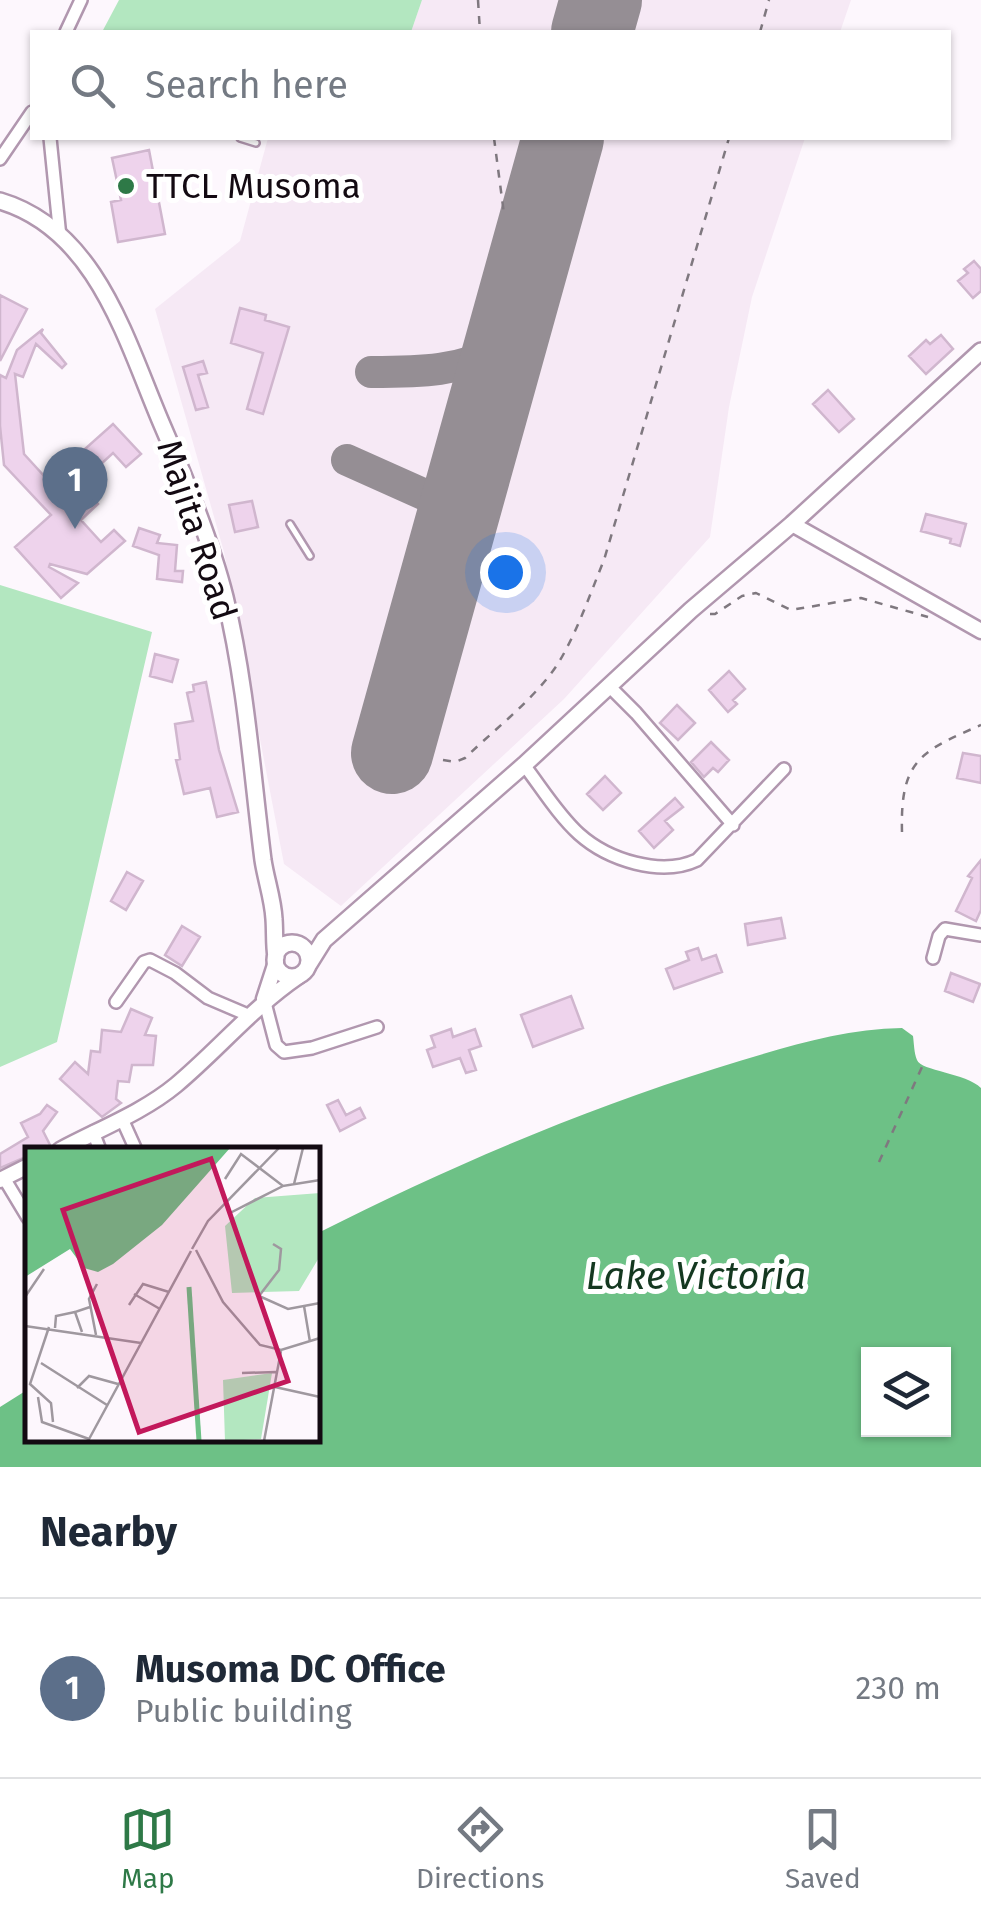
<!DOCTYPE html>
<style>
body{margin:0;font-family:"Fira Sans",sans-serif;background:#f6f6f7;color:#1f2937}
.controls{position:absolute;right:30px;bottom:30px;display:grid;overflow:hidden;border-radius:0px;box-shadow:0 2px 8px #0004}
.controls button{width:90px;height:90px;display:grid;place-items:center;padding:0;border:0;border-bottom:2px solid #e0e1e3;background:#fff;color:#1f2937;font:50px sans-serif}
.you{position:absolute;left:505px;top:572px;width:35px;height:35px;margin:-25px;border:8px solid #fff;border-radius:50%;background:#1a73e8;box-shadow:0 0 0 15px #1a73e833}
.badge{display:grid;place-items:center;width:65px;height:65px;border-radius:50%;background:#2e7947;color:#fff;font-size:32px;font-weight:700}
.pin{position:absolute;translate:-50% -82px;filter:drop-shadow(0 2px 5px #0008)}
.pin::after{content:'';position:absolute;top:52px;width:35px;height:30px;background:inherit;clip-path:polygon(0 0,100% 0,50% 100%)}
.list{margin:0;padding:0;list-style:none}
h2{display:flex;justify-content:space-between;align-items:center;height:130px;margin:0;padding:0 40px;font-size:42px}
h2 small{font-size:32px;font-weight:400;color:#747a83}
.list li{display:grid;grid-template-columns:65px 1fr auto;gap:30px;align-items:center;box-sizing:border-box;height:180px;padding:0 40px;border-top:2px solid #e0e1e3}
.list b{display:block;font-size:38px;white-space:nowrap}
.list p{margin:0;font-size:32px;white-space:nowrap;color:#747a83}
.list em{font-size:32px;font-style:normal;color:#747a83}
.icon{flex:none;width:55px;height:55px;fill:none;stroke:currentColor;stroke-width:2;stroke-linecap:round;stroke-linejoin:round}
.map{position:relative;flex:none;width:981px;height:1467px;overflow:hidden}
.search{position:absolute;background:#fff;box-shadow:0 2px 8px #0004;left:30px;right:30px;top:30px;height:110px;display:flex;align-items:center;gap:25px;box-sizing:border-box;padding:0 35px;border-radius:0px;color:#747a83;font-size:38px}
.sheet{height:310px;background:#fff}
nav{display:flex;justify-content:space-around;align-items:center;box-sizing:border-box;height:140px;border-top:2px solid #e0e1e3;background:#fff;font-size:28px;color:#747a83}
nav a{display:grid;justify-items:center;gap:5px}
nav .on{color:#2e7947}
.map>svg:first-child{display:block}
.built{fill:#f6e9f5}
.green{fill:#b3e7c0}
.water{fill:#6dc186;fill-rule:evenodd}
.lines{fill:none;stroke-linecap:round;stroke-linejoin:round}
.taxiway{stroke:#958e94;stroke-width:32}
.runway{stroke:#958e94;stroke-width:82}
.building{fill:#eed3ec;stroke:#d0b6ce;stroke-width:2.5}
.service-casing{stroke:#b197af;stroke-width:10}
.minor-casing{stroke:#b197af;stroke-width:16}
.tertiary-casing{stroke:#b197af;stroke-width:19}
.secondary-casing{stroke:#b197af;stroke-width:20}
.path{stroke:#7f787f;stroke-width:2.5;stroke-dasharray:8 8;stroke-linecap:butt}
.service{stroke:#fff;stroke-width:5}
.minor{stroke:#fff;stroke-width:11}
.tertiary{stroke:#fff;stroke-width:14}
.secondary{stroke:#fff;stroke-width:15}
.poi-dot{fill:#2e7947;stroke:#fff;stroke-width:4}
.labels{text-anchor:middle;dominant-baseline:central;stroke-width:10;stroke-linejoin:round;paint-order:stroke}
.poi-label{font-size:35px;fill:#130a12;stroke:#fff;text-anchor:start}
.street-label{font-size:35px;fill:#130a12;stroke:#fff}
.water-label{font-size:38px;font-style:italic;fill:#143820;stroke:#fff}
.inset-river{fill:none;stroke:#6dc186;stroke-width:5}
.inset-road{fill:none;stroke:#9f989f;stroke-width:2.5}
.view{fill:#c2185b;fill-opacity:0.15;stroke:#c2185b;stroke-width:5}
.inset-edge{fill:none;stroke:#130a12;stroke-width:5}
</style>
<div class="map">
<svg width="981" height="1467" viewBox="0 0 981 1467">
<rect width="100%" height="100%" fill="#fdf7fd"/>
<!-- built -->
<path class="built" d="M422,0H851L840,32H411Z
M268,138H805L752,297L729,407L710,537L564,699L341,906L284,864L224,552L155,309L240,241Z"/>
<!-- green -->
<path class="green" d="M119,0H422L411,32H102Z
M0,585L152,632L57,1042L0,1067Z"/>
<!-- water -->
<path class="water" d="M902,1028L913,1036C914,1043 914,1053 917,1060C921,1071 966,1073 981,1088V1467H0V1407L27,1390L28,1440H318V1233C447,1168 579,1111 717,1068C777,1050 838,1029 902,1028ZM868,1354H944V1430H868Z"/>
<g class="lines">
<!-- taxiway -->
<path class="taxiway" d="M371,372C418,372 463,372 505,347
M347,460L459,510"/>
<!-- runway -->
<path class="runway" d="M592,32L601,0
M392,753L563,138"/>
</g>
<!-- building -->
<path class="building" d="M149,150L165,234L118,242L111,202L121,200L112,158Z
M974,261L981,269V291L973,298L958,281L968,273L964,269Z
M0,295L27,309L0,361Z
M240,308L266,315L265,320L289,327L263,414L247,409L263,353L231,343Z
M43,329L41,333L66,364L62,368L36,344L23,377L15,374L24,454L56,489L84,464L77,456L113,424L141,454L126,467L113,453L79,484L98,504L81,520L101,542L114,530L125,541L87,574L50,564L49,567L78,583L61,598L15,547L51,515L4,465L0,426V375L6,378L17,350Z
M941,335L953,349L926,374L909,356L926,340L930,344Z
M203,361L207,373L198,375L208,407L196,410L183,367Z
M828,390L854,419L839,432L813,404Z
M252,501L258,527L235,532L229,505Z
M926,514L966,524L960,546L950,543L951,539L921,531Z
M139,528L160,535L157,543L177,545L175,571H183L182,582L157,579L159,555L133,546Z
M155,654L178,660L172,682L150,676Z
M729,671L745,689L733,700L737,704L728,712L709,690Z
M206,682L219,750L238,812L217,817L210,788L184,794L176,760L180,759L175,724L193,721L187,693L194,691L193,685Z
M677,705L695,723L678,740L660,723Z
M711,742L729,760L718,772L713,768L704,777L691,762Z
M963,753L981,756V783L957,778Z
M605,776L621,793L603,810L587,794Z
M675,798L683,807L665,821L673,830L654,848L639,831Z
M981,860V910L976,921L956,911L972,878L968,876Z
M127,872L143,881L126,910L111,901Z
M781,918L785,938L748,945L745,924Z
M182,926L200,937L182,966L165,955Z
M698,948L702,960L716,955L722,972L674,989L666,969L689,960L686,952Z
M951,973L980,984L973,1002L945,991Z
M571,996L583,1028L533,1047L521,1015Z
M131,1009L152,1018L145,1035L156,1036L153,1065H132L129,1082L118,1081L116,1099L121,1103L102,1117L60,1079L75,1062L88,1074L91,1051L100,1052L102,1030L121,1032Z
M451,1029L453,1037L475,1029L481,1046L469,1050L476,1070L466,1073L460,1058L433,1067L427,1050L435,1047L431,1036Z
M338,1100L346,1115L360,1108L365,1118L340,1131L327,1105Z
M47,1105L57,1112L43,1131L50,1145L28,1150V1156L0,1168V1154L28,1137L21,1123L40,1114Z"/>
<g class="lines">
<defs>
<path id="service" d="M240,138L256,143
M290,524L310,556"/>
<path id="minor" d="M66,32L81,0
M50,138L60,237
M0,159L32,112
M608,685L636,713L733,825
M524,765C541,787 558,815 579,834C608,860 661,877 697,860L784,769
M933,958L939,936L945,929L981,935
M264,999L276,1045L284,1052L312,1048L377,1027
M116,1002L144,962L150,960L175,973L208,998L248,1015
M122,1119L136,1150
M93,1132L100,1150
M4,1178L28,1218"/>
<path id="tertiary" d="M792,524L981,631
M264,999L276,962
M60,1150C99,1129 142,1113 176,1085C220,1048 251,1009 299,976
M0,1180L28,1166"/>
<path id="secondary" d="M0,201C98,230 127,344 163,427C186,480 211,541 225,597C246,683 252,773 263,860C266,880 273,899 274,919C275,932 274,945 276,957
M275 960a17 17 0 1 1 34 0a17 17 0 1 1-34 0Z
M309,964L324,940L524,765L691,610L792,524L981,351"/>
</defs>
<!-- service casing -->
<use href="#service" class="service-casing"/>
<!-- minor casing -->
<use href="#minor" class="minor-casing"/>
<!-- tertiary casing -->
<use href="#tertiary" class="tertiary-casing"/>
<!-- secondary casing -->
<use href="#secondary" class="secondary-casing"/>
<!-- path -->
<path class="path" d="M478,0L480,32
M760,32L769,0
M494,138L504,214
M710,614H715L742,596L756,593L791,610L861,598L928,617
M443,760L455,762L465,758C496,728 536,698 559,662C578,630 590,594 604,560L729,138
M902,832C900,760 921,751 981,725
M879,1162L922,1067"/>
<!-- service -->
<use href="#service" class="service"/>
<!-- minor -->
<use href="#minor" class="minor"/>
<!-- tertiary -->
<use href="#tertiary" class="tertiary"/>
<!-- secondary -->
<use href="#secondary" class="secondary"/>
</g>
<!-- markers -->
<circle class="poi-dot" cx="126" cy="186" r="10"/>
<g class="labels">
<!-- poi labels -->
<g class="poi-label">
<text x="146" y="186">TTCL Musoma</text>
</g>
<!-- street labels -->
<g class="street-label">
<text transform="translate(197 530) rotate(72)">Majita Road</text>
</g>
<!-- water labels -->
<g class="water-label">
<text x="696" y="1276">Lake Victoria</text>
</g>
</g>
<!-- overview -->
<g transform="translate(25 1147)">
<rect width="295" height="295" fill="#fdf7fd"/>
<path d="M295,46V109L274,144L207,146L200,79L230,51ZM247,226L236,292L200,294L198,233Z" fill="#b3e7c0"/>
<path d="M0,1H205L137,78L88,117L73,125L59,121L45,102L0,130Z" fill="#6dc186"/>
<path class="inset-river" d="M164,140L174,294"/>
<path class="inset-road" d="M200,32L216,7L258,39L295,33M269,37L278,1M205,66L258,39M248,97L256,102L254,123L234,149L263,162L295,156M167,102L183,74L254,1M171,103L198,155L235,198L256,203L295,191M109,147L135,162M0,150L19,122M104,158L118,137L144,145M279,159L285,195M0,179L116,196M24,180L5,237L26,256L28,275M30,181L31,169L50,165M57,185L50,165L65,160M71,188L64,152L72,137M16,216L82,258M217,226L251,225M250,240L295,250M52,241L64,229L93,237M13,250L17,275L64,292M63,294L166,104M239,294L256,204"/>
<path class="view" d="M186,12L263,234L114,285L38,63Z"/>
<rect width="295" height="295" class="inset-edge"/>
</g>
</svg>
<div class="controls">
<button><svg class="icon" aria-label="layers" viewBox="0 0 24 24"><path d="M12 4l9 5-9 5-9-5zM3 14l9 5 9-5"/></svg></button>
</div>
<div class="you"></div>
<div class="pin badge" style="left:75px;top:529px;background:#5c6f8a">1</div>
<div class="search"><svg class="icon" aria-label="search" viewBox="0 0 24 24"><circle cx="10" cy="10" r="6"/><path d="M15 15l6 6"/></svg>Search here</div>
</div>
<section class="sheet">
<h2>Nearby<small></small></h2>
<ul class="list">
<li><span class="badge" style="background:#5c6f8a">1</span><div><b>Musoma DC Office</b><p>Public building</p></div><em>230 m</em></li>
</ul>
</section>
<nav>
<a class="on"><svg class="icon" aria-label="map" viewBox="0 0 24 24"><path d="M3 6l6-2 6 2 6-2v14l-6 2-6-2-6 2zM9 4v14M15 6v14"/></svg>Map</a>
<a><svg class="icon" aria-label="directions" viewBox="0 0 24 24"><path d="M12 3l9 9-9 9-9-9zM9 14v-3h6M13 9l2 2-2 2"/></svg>Directions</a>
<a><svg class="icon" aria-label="saved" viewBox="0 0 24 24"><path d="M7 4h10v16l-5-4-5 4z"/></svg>Saved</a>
</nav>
